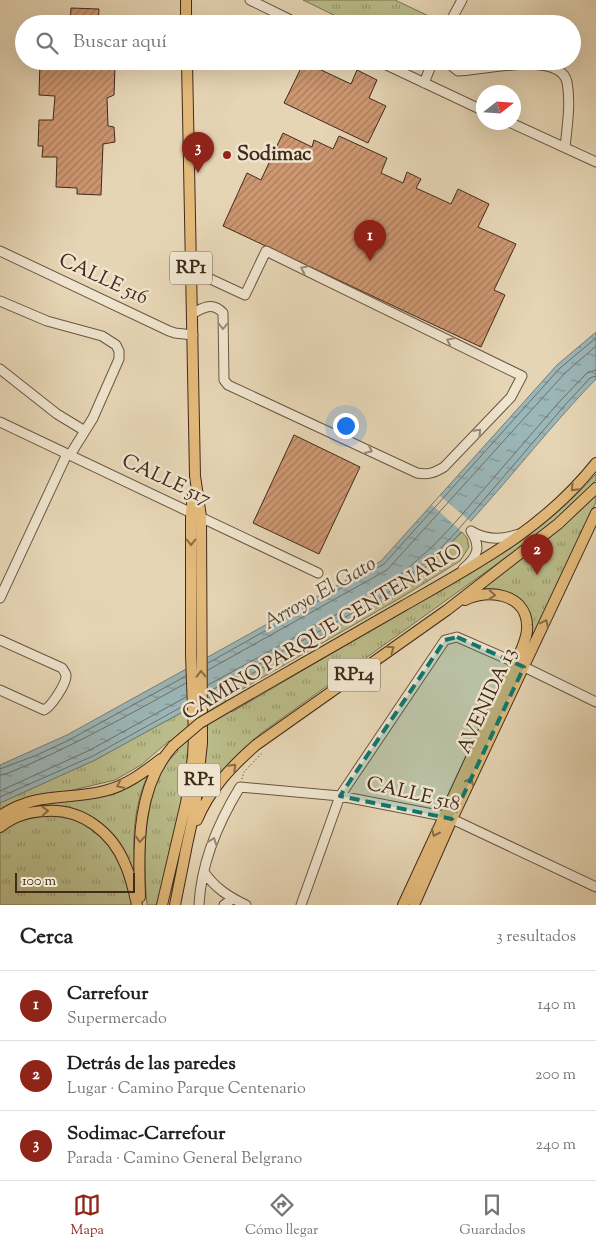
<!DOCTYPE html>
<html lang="es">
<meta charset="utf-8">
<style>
body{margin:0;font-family:"Sorts Mill Goudy",serif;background:#f2f2f2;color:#222}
.compass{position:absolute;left:476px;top:85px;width:45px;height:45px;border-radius:50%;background:#fff;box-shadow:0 5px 20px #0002;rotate:73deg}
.scale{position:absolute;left:15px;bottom:12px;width:120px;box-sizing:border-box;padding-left:5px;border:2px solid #412b1c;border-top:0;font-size:14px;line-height:18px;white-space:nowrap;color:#412b1c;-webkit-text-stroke:4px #efe4ce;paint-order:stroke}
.you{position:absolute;left:345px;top:425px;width:18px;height:18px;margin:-12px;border:4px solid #fff;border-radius:50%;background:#1a73e8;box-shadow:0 0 0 8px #1a73e833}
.badge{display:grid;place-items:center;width:32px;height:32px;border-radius:50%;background:#8f2418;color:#fff;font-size:16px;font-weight:700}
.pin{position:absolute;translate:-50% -41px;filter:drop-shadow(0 1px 2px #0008)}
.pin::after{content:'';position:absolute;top:26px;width:18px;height:15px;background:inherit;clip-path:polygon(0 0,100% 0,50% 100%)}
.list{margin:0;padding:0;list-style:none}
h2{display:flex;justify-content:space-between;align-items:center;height:65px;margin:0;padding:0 20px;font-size:21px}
h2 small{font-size:16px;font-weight:400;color:#767676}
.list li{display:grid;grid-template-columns:32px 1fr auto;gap:15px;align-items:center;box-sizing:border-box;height:70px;padding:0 20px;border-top:1px solid #e0e0e0}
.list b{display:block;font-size:19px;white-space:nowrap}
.list p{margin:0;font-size:16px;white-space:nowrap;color:#767676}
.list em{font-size:16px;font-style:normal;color:#767676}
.icon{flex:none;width:28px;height:28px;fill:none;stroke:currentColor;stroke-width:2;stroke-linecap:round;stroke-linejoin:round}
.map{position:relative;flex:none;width:596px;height:905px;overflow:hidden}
.search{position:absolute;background:#fff;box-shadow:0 5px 20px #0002;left:15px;right:15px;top:15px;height:55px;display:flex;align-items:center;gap:12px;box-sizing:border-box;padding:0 18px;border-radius:28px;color:#767676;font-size:19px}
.sheet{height:275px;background:#fff}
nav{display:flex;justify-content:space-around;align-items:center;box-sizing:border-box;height:70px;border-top:1px solid #e0e0e0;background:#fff;font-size:14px;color:#767676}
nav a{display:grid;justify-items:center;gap:2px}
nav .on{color:#8f2418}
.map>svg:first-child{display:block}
.grass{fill:url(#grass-tufts);stroke:#7e7452}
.water{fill:url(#water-ripples);stroke:#777e7a}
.pier{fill:#e6d5b4}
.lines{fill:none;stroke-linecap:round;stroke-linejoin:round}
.shore{stroke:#6e706a;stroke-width:1}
.building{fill:url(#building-hatch);stroke:#412b1c}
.minor-casing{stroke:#6a5642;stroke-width:11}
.major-casing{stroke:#412b1c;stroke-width:12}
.path{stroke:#412b1c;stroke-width:1;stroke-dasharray:1 2.5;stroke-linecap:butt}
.minor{stroke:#efe4ce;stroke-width:9}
.major{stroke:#e3ba7a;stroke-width:10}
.major-bridge-casing{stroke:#412b1c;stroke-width:12;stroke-linecap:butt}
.major-bridge{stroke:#e3ba7a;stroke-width:10}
.oneway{stroke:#988875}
.oneway2{stroke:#8a6b46}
.marked{fill:#0f766e;fill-opacity:0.2;stroke:#0f766e;stroke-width:4;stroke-dasharray:10 6;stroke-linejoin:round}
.poi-dot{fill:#8f2418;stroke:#efe4ce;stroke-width:2}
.labels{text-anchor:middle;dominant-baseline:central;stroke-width:5;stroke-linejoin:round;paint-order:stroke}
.shield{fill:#efe4ce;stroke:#756251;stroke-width:1}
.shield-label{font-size:19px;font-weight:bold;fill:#412b1c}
.poi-label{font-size:20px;font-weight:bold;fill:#412b1c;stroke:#efe4ce;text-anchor:start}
.street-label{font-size:20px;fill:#412b1c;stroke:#efe4ce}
.water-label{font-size:21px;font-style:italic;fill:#53473b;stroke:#efe4ce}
</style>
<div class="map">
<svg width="596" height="905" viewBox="0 0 596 905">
<defs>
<pattern id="grass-tufts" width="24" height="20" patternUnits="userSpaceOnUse" patternTransform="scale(1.25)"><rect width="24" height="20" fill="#babc89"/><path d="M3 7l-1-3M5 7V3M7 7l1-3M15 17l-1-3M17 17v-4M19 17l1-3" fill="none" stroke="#99996f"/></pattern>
<pattern id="water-ripples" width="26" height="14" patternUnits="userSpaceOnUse" patternTransform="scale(1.25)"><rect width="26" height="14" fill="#9bb6b8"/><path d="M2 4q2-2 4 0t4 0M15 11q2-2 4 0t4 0" fill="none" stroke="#809495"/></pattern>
<pattern id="building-hatch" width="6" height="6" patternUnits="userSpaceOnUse" patternTransform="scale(1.25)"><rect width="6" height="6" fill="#cd9771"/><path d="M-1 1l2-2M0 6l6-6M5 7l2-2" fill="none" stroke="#a87b5c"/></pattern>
</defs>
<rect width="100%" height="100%" fill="#e6d5b4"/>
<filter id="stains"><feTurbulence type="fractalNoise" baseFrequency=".004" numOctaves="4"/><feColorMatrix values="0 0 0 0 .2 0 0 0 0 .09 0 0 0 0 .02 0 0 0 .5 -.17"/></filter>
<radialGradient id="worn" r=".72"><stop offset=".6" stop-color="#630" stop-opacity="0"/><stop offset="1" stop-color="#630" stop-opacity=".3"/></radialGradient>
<!-- grass -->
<path class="grass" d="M303,0H395L435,19L433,24H352Z
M596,474V480L564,513L519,548L260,734L234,758L204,793L203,792L206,752V699L373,607C409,585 433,562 462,532L467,538L469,547L460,561L402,597L225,699L232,712L511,548C543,526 570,503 596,474Z
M596,494V502L525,652C528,644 533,635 532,625C532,598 503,586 480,589L559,529Z
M190,708V742L185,793L158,905H147C144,868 143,834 152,797C154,789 156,780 160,772C165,764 171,758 178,751L169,741L141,765L115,780L69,791L0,812V803L95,760Z
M147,777C132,811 132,847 136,884C123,849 114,825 77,811L0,821L24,808L129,786Z
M50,815L77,820L102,834L125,864L135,905H0V832L2,829L23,820Z"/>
<!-- water -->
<path class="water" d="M596,332V379C562,414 532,451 500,488C459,535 427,573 373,607L95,760L0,803V765L67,735L381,561L557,365Z"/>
<!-- pier -->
<path class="pier" d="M440,496L471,522L462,532L432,505Z"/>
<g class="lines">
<!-- shore -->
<path class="shore" d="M208,663L384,564L560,368L596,338
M208,670L387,570L565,373L596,346
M208,685L368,597L393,581L432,547L452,526L560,401L587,373L596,370
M208,692L371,603L397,587L437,552L457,531L565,405L590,378L596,376
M0,769L37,755L69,740L186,676
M0,775L6,774C68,749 127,716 186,683
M0,791L90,750L186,697
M0,797L93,756L187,704"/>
</g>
<!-- building -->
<path class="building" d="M71,8L99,9L98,24H70Z
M53,61H106V65L115,66L114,95L107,98L108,126L114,127L115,142L103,144L101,195L77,194V188L56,187L57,157H42L43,146H38L39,120H53L55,96L39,95L40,62Z
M304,62L351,84L357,70L377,80L369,98L386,106L368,143L284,103Z
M283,133L312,147L314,140L333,149L339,136L387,158L381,173L403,183L407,172L421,179L416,188L451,204L458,189L489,204L478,227L516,244L494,290L505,295L481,347L223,226L247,173L261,180Z
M294,435L360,467L319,554L253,523Z"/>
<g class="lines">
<defs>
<path id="minor" d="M250,0L299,24
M449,24L462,0
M378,61L484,111
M448,63L458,71C480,71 560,50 567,82C571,103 567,127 565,148
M424,83L433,61
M509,122L596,162
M0,251L169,331L175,333L193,335
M191,270L245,295L266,251L522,376L511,397L444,467C434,473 428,475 417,473L228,385L224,380L223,313C213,302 203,307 192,314
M0,301L47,321L102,336L116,345L119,351V359L93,418L70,455
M0,369L57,414L85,431
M0,422L318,573
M471,531C486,540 503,540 519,534
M463,569C477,557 482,548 471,531
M0,598L67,454
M0,640L62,668C64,671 65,672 66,675C67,683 51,707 44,710L0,690
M204,872C215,888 229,897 246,905
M199,905C201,863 218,823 240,787L340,796L443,816L452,819L596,887
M224,905L232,899
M301,905L340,796L445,640L457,637L514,662L596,702"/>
<path id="major" d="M186,0V24
M229,706C287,673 345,639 403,606C475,565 544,529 596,463
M0,816C38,791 64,801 104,791C126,786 144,772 161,759
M197,820C210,789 231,767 256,745L447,610L558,524L596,488
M0,827C14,816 30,811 47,811C82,809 112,832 125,864C131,877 134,891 137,905
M185,854L195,808L202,743L201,517L195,476L187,61
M140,897C138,845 137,786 173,746
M162,905L186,803L193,757L194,736L191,655V513L193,494
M175,905L186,850
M403,905L522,648C525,640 528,633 527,625C526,594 488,588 465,600
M414,905L452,819L596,513"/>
</defs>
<!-- minor casing -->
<use href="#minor" class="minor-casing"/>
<!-- major casing -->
<use href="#major" class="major-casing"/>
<!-- path -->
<path class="path" d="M242,779L244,772L262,753"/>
<!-- minor -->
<use href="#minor" class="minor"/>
<!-- major -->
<use href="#major" class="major"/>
<defs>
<path id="major-bridge" d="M173,746L200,723L229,706"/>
</defs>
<!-- major-bridge casing -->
<use href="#major-bridge" class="major-bridge-casing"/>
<!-- major-bridge -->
<use href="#major-bridge" class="major-bridge"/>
</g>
<!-- one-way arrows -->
<defs><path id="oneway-chevron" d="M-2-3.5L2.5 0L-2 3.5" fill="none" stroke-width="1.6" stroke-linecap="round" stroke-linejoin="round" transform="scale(1.25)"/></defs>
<g class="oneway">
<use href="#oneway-chevron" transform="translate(304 269) rotate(-154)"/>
<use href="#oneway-chevron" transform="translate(223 326) rotate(90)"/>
<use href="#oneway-chevron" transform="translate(450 341) rotate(-154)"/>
<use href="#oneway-chevron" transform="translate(478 432) rotate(-46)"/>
<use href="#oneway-chevron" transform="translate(369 450) rotate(25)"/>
<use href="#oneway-chevron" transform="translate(213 841) rotate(-70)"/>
</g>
<g class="oneway2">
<use href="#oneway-chevron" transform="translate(574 488) rotate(133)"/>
<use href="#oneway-chevron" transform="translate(191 542) rotate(90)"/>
<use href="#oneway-chevron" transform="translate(492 595) rotate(4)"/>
<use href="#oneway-chevron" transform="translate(545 623) rotate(-65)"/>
<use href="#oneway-chevron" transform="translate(391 649) rotate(-35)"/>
<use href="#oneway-chevron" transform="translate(201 674) rotate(-91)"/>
<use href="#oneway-chevron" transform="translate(233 767) rotate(-45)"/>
<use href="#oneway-chevron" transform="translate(470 781) rotate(-65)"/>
<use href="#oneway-chevron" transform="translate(120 785) rotate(154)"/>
<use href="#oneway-chevron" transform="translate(45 811) rotate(-3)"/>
<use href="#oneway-chevron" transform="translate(435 833) rotate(114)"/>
<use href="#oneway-chevron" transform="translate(140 839) rotate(94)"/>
</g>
<!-- marked area -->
<path class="marked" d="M457,637L524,667L452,819L340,796L445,640Z"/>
<!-- markers -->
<circle class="poi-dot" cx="227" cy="155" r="5"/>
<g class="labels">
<!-- shield labels -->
<g class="shield">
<rect x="170" y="251.5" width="42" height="33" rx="4"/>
<rect x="328" y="658.5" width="52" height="33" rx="4"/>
<rect x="178" y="763.5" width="42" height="33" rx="4"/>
</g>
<g class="shield-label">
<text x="191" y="268">RP1</text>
<text x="354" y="675">RP14</text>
<text x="199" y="780">RP1</text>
</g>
<!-- poi labels -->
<g class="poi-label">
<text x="237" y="155">Sodimac</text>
</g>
<!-- street labels -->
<g class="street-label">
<text transform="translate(103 280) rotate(25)">CALLE 516</text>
<text transform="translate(166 481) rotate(25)">CALLE 517</text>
<text transform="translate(323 633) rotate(-31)">CAMINO PARQUE CENTENARIO</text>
<text transform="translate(488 701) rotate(-65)">AVENIDA 13</text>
<text transform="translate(413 795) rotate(13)">CALLE 518</text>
</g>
<!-- water labels -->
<g class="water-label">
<text transform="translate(320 594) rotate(-30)">Arroyo El Gato</text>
</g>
</g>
<rect width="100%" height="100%" filter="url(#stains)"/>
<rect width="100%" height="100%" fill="url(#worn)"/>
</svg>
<svg class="compass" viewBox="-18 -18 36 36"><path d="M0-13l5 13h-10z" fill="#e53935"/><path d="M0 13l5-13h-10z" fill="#767676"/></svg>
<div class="scale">100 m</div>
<div class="you"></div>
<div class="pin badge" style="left:370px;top:261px">1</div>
<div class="pin badge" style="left:537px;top:575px">2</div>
<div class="pin badge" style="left:198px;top:173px">3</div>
<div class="search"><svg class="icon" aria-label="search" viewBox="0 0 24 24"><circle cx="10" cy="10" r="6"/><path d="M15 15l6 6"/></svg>Buscar aquí</div>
</div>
<section class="sheet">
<h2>Cerca<small>3 resultados</small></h2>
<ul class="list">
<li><span class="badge">1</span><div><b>Carrefour</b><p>Supermercado</p></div><em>140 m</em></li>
<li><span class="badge">2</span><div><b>Detrás de las paredes</b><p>Lugar · Camino Parque Centenario</p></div><em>200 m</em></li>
<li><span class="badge">3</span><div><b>Sodimac-Carrefour</b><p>Parada · Camino General Belgrano</p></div><em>240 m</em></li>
</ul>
</section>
<nav>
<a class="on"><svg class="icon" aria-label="map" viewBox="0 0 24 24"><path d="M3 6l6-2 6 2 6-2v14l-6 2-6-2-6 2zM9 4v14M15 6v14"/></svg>Mapa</a>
<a><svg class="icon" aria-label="directions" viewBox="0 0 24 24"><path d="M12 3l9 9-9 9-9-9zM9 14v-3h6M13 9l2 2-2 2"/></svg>Cómo llegar</a>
<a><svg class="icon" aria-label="saved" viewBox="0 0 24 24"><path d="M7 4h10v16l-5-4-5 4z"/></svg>Guardados</a>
</nav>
